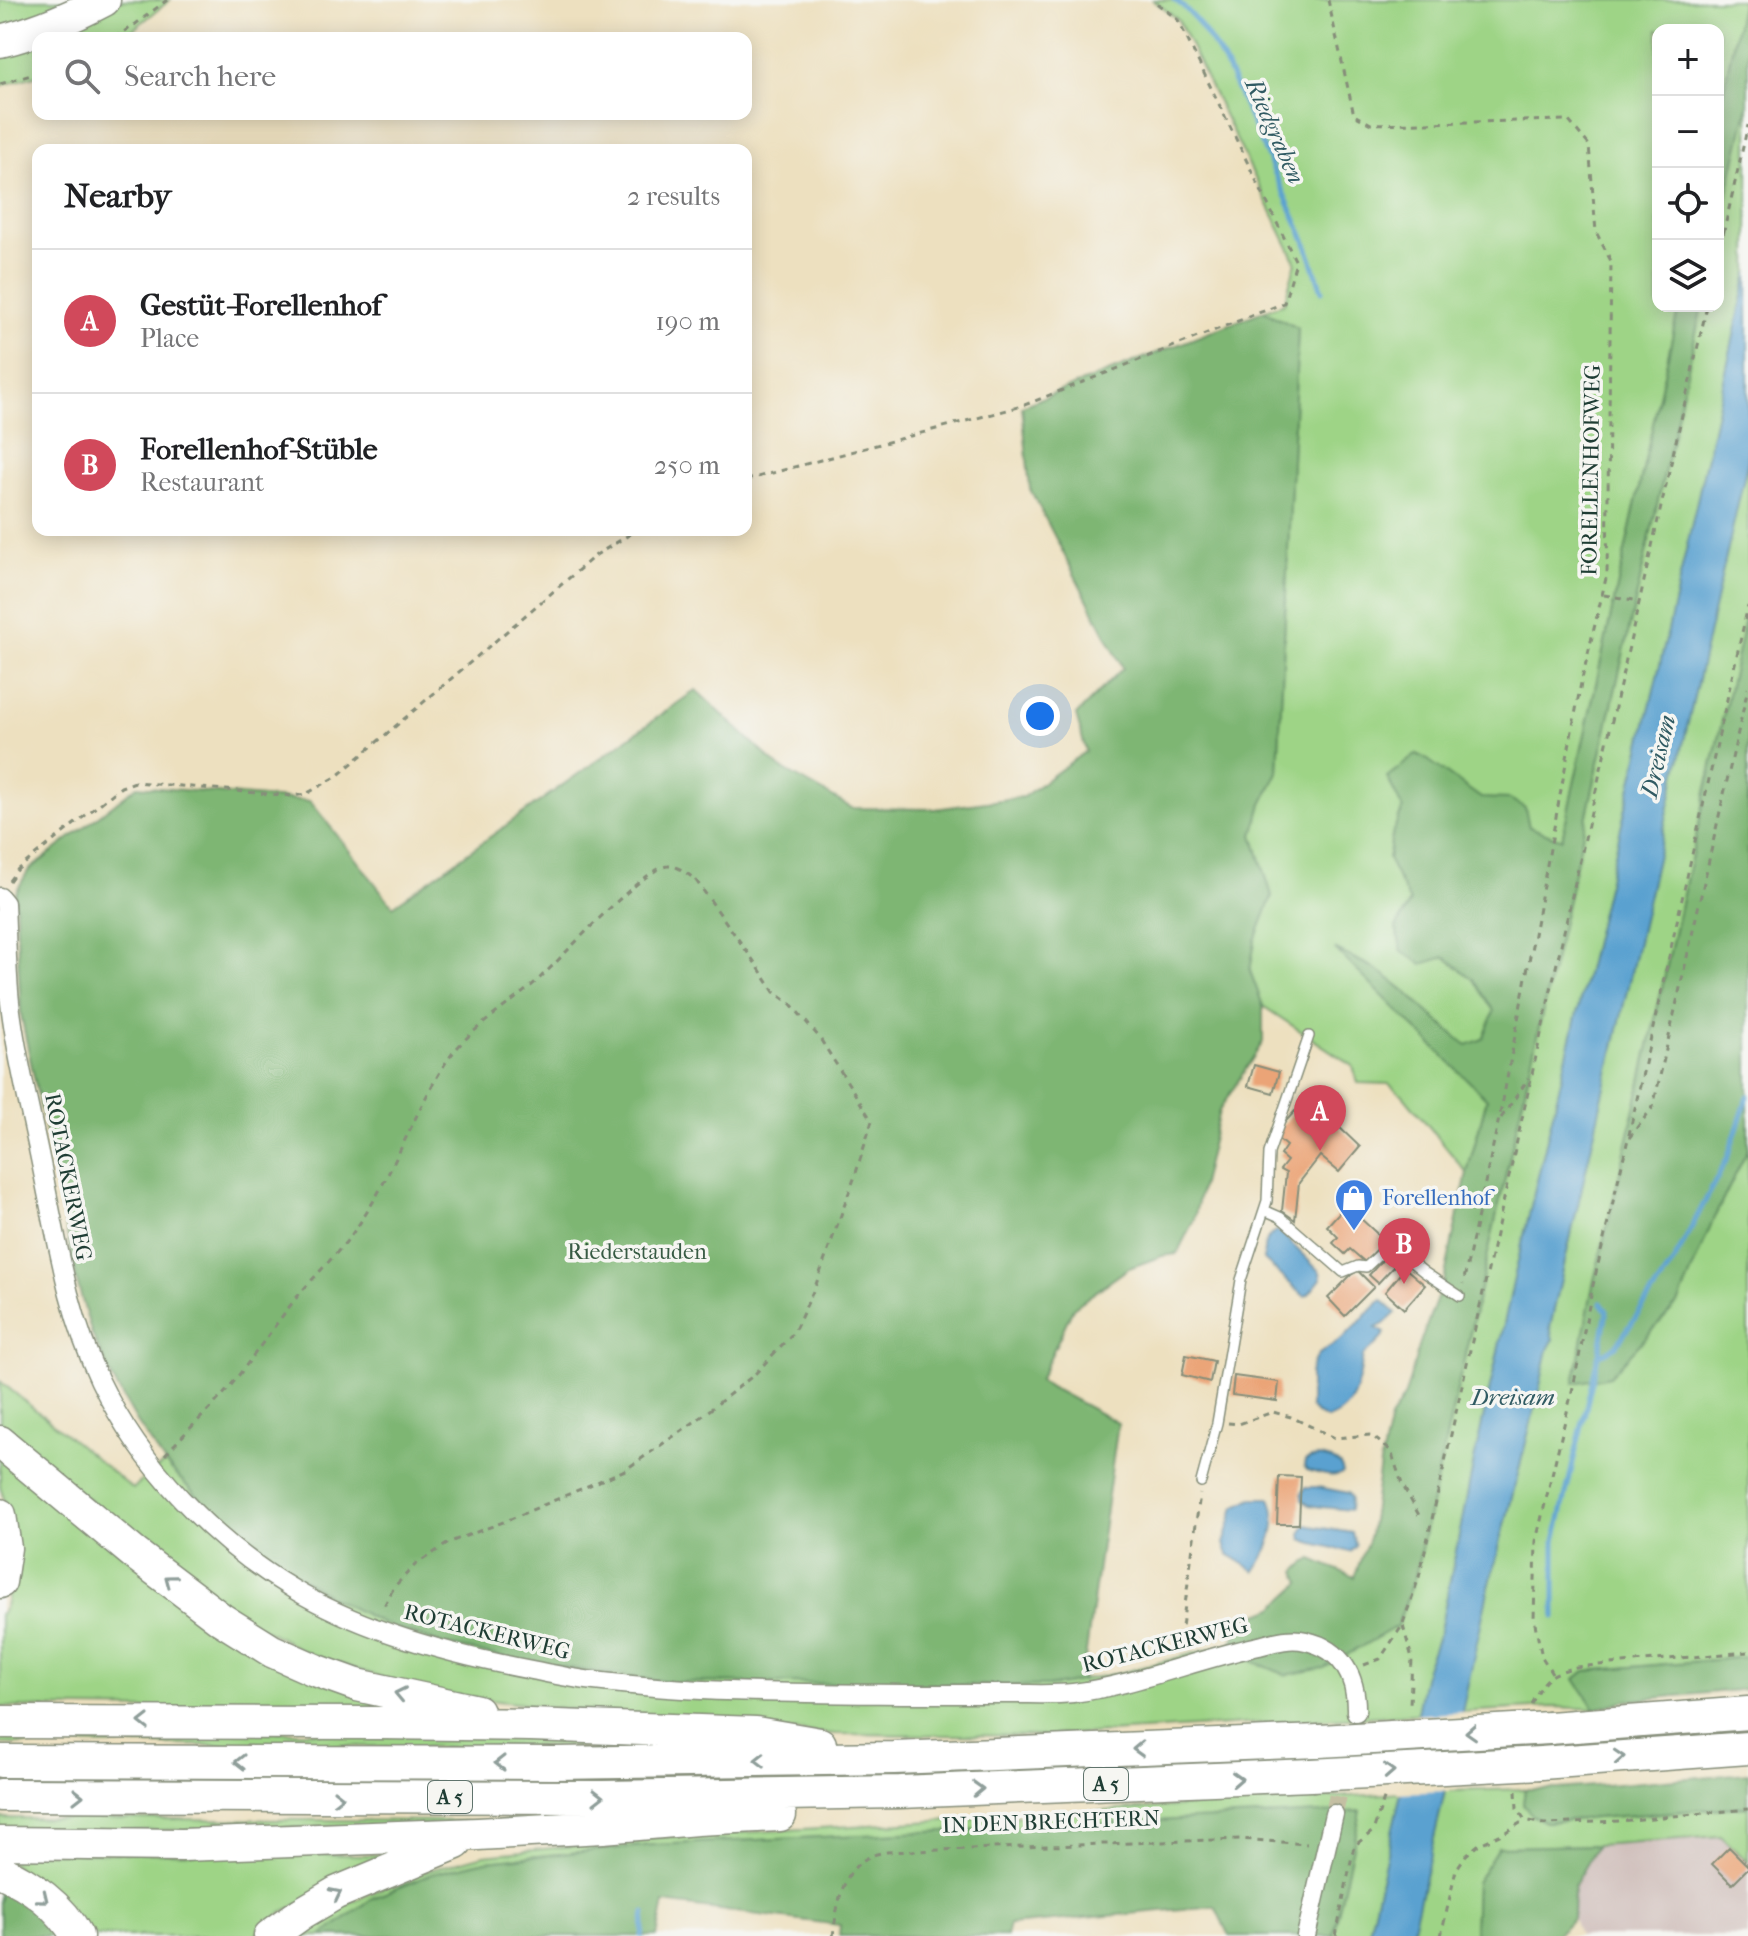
<!DOCTYPE html>
<meta charset="utf-8">
<style>
body{margin:0;font-family:"IM FELL French Canon",serif;background:#f2f2f2;color:#202124}
.controls{position:absolute;right:24px;top:24px;display:grid;overflow:hidden;border-radius:16px;box-shadow:0 4px 20px #0003}
.controls button{width:72px;height:72px;display:grid;place-items:center;padding:0;border:0;border-bottom:2px solid #e0e0e0;background:#fff;color:#202124;font:40px sans-serif}
.you{position:absolute;left:1040px;top:716px;width:28px;height:28px;margin:-20px;border:6px solid #fff;border-radius:50%;background:#1a73e8;box-shadow:0 0 0 12px #1a73e833}
.badge{display:grid;place-items:center;width:52px;height:52px;border-radius:50%;background:#d1495b;color:#fff;font-size:26px;font-weight:700}
.pin{position:absolute;translate:-50% -66px;filter:drop-shadow(0 2px 4px #0008)}
.pin::after{content:'';position:absolute;top:42px;width:28px;height:24px;background:inherit;clip-path:polygon(0 0,100% 0,50% 100%)}
.list{margin:0;padding:0;list-style:none}
h2{display:flex;justify-content:space-between;align-items:center;height:104px;margin:0;padding:0 32px;font-size:34px}
h2 small{font-size:26px;font-weight:400;color:#757577}
.list li{display:grid;grid-template-columns:52px 1fr auto;gap:24px;align-items:center;box-sizing:border-box;height:144px;padding:0 32px;border-top:2px solid #e0e0e0}
.list b{display:block;font-size:30px;white-space:nowrap}
.list p{margin:0;font-size:26px;white-space:nowrap;color:#757577}
.list em{font-size:26px;font-style:normal;color:#757577}
.icon{flex:none;width:44px;height:44px;fill:none;stroke:currentColor;stroke-width:2;stroke-linecap:round;stroke-linejoin:round}
.map{position:relative;flex:none;width:1748px;height:1936px;overflow:hidden}
.search{position:absolute;background:#fff;box-shadow:0 4px 20px #0003;left:32px;top:32px;width:720px;height:88px;display:flex;align-items:center;gap:20px;box-sizing:border-box;padding:0 28px;border-radius:16px;color:#757577;font-size:30px}
.panel{position:absolute;background:#fff;box-shadow:0 4px 20px #0003;left:32px;top:144px;width:720px;height:392px;border-radius:16px}
.map>svg:first-child{display:block}
.industrial{fill:#d0c0bc}
.green{fill:#9ed486;stroke:#5e885d;stroke-width:2}
.forest{fill:#7eb673;stroke:#4e7a54;stroke-width:2}
.water{fill:#5aa1d0;stroke:#3c6f82;stroke-width:2}
.pier{fill:#ede0bf}
.lines{fill:none;stroke-linecap:round;stroke-linejoin:round}
.stream{stroke:#5aa1d0;stroke-width:5}
.building{fill:#eba477}
.street-tunnel{stroke:#c4bfa3;stroke-width:18;stroke-dasharray:18 9;stroke-linecap:butt}
.lane-casing{stroke:#868e7a;stroke-width:12}
.street-casing{stroke:#868e7a;stroke-width:21}
.highway-casing{stroke:#868e7a;stroke-width:35}
.path{stroke:#868e7a;stroke-width:3;stroke-dasharray:6 6;stroke-linecap:butt}
.lane{stroke:#fff;stroke-width:9}
.street{stroke:#fff;stroke-width:18}
.highway{stroke:#fff;stroke-width:32}
.highway-bridge-casing{stroke:#868e7a;stroke-width:35;stroke-linecap:butt}
.highway-bridge{stroke:#fff;stroke-width:32}
.oneway{stroke:#8f9e9a}
.labels{text-anchor:middle;dominant-baseline:central;stroke-width:7;stroke-linejoin:round;paint-order:stroke}
.shield{fill:#f6f6f2;stroke:#60746d;stroke-width:2}
.shield-label{font-size:20px;font-weight:bold;fill:#1f3d34}
.street-label{font-size:22px;fill:#1f3d34;stroke:#f6f6f2}
.shop-label{font-size:22px;fill:#366cbe;stroke:#f6f6f2;text-anchor:start}
.park-label{font-size:22px;fill:#385b44;stroke:#f6f6f2}
.water-label{font-size:24px;font-style:italic;fill:#315b63;stroke:#f6f6f2}
</style>
<div class="map">
<svg width="1748" height="1936" viewBox="0 0 1748 1936">
<rect width="100%" height="100%" fill="#f6f6f2"/>
<filter id="ink" filterUnits="userSpaceOnUse"><feTurbulence type="fractalNoise" baseFrequency=".0125" numOctaves="2"/><feDisplacementMap in="SourceGraphic" scale="16" xChannelSelector="R" yChannelSelector="G"/><feConvolveMatrix kernelMatrix="1 2 1 2 8 2 1 2 1" color-interpolation-filters="sRGB"/></filter>
<filter id="wash" filterUnits="userSpaceOnUse"><feTurbulence type="fractalNoise" baseFrequency=".006" numOctaves="4" result="noise"/><feDisplacementMap in="SourceGraphic" scale="32" xChannelSelector="R" yChannelSelector="G"/><feGaussianBlur stdDeviation="1.8" result="paint"/><feColorMatrix in="noise" values="0 0 0 0 0 0 0 0 0 0 0 0 0 0 0 0 0 1.4 0 .05"/><feComposite in="paint" operator="in"/></filter>
<g filter="url(#wash)">
<rect width="100%" height="100%" fill="#ede0bf"/>
<!-- industrial -->
<path class="industrial" d="M1721,1836L1748,1862V1936H1579L1573,1918L1574,1885L1597,1845Z"/>
<!-- green -->
<path class="green" d="M0,0H81L0,31Z
M120,0H170L134,29L118,38H44L106,9Z
M1153,0H1742L1718,118V30H1658V306H1679L1562,839L1529,827L1510,799H1481L1417,754L1403,809L1393,831L1388,858L1410,902L1396,928L1445,957L1474,980L1495,1011L1483,1039L1467,1046C1436,1023 1411,991 1378,971C1366,963 1351,958 1338,951L1487,1098L1467,1173L1404,1096L1389,1084L1358,1083L1353,1066L1263,1006L1250,971L1255,940L1272,896L1253,835L1262,804L1278,772L1298,328L1263,311L1284,303L1296,262L1178,20Z
M38,41V75L0,86V51Z
M1748,105V273L1668,631L1517,1265L1475,1456L1440,1631L1426,1668L1417,1714L1039,1736L835,1734L713,1725L488,1700L421,1690L309,1654L230,1610L0,1430V1381L133,1489L143,1479L165,1463L193,1492L234,1530L296,1575L332,1598L506,1658L588,1671L1053,1686L1127,1671L1231,1643L1230,1652L1397,1626L1415,1576L1702,306H1718V235Z
M1748,460V606L1628,1139L1593,1285L1713,1220L1748,1149V1657L1585,1671L1575,1679L1595,1709L1553,1707L1461,1712L1488,1591L1538,1395L1548,1349L1553,1340L1550,1327Z
M0,1452L136,1563L406,1712L0,1707V1615L5,1606L12,1575L9,1514L0,1487Z
M0,1730L447,1733L697,1746L445,1747L0,1744Z
M818,1775L820,1785L0,1787V1776L381,1778Z
M1525,1789L1523,1805L1545,1822L1748,1806V1862L1721,1836L1597,1845L1498,1847L1476,1883L1474,1936H1411L1445,1791Z
M1401,1793L1368,1936H1333L1360,1812L653,1845L486,1861L432,1874L373,1898L321,1936H291L319,1916L412,1875L484,1855L652,1838Z
M0,1818L614,1822L0,1833Z
M0,1852L404,1855L282,1912L254,1936H88Z"/>
<!-- forest -->
<path class="forest" d="M1742,0H1748V105L1718,235V118Z
M1679,306H1702L1415,1576L1397,1626L1324,1668L1286,1675L1230,1652L1231,1643L1244,1620L1274,1608L1301,1583L1296,1572L1304,1564L1312,1559L1354,1577L1370,1535L1380,1464L1390,1419L1405,1395L1421,1340L1444,1280L1467,1173L1487,1099L1335,949C1349,957 1366,963 1380,972C1412,993 1436,1023 1467,1045L1483,1039L1494,1011L1474,980L1445,957L1422,964L1402,951L1396,928L1410,902L1388,859L1393,831L1403,809L1387,777L1417,754L1428,760L1481,798L1510,799L1525,808L1529,827L1562,839Z
M1263,311L1298,328L1278,772L1262,804L1253,835L1272,896L1255,940L1250,971L1263,1006V1042L1219,1111L1194,1219L1177,1254L1162,1256L1129,1268L1073,1308L1039,1381L1118,1423L1082,1681L1053,1686L670,1682L588,1671L506,1658L442,1644L380,1622L332,1598L258,1549L234,1530L193,1492L165,1463L137,1422L113,1380L92,1335L77,1282L21,1015L15,894L28,871L137,786L310,801L393,906L696,690L779,767L852,808L935,809L1023,797L1086,751L1076,715L1123,668L1030,489L1022,406Z
M1748,606V1149L1713,1220L1679,1302L1610,1376L1574,1383L1593,1285L1628,1139Z
M1748,1657V1689L1624,1701L1595,1709L1575,1679L1585,1671Z
M1748,1773V1806L1545,1822L1531,1815L1523,1804L1525,1789H1558Z
M1361,1811L1333,1936H1229L1215,1906L1009,1925L1006,1936H839L840,1925L664,1903L657,1936H321L373,1898L432,1874L486,1861L653,1845Z
M1597,1845L1574,1885L1573,1918L1556,1936H1474L1476,1883L1498,1847Z
M0,1880L68,1936H0Z"/>
<!-- water -->
<path class="water" d="M1748,273V460L1550,1327L1553,1340L1548,1349L1538,1395L1488,1591L1445,1791L1411,1936H1368L1401,1793L1426,1668L1440,1631L1475,1456L1517,1265L1668,631Z
M1277,1231L1283,1235L1320,1272L1321,1279L1308,1295L1304,1296L1264,1260C1263,1246 1264,1238 1277,1231Z
M1382,1300L1396,1313L1384,1324L1376,1328L1385,1333C1380,1343 1371,1348 1363,1356C1359,1382 1356,1410 1327,1419L1315,1413L1310,1407V1374L1313,1363L1319,1354L1344,1337Z
M1320,1457C1331,1460 1341,1460 1343,1473C1333,1479 1318,1473 1307,1470L1304,1466L1305,1461L1312,1458Z
M1306,1487H1318L1348,1493L1351,1497L1350,1510L1321,1507L1309,1505L1302,1500V1493Z
M1252,1498H1270C1281,1523 1269,1550 1255,1571L1228,1554L1224,1544L1235,1507Z
M1305,1525L1352,1533L1356,1546L1350,1552C1334,1547 1318,1546 1302,1539L1301,1534Z"/>
<!-- pier -->
<path class="pier" d="M1465,1712L1449,1791L1397,1793L1413,1715Z"/>
<g class="lines">
<!-- stream -->
<path class="stream" d="M1174,0L1183,6L1197,21L1224,61L1305,240L1322,291
M1599,1355L1607,1311L1601,1303
M1555,1617V1541L1598,1356L1616,1346L1673,1263L1727,1159L1748,1096
M642,1936L645,1913"/>
</g>
<g id="blocks">
<!-- building -->
<path class="building" d="M1254,1065L1279,1072L1273,1093L1248,1086Z
M1295,1111L1325,1137L1337,1125L1360,1147L1339,1172L1320,1156L1299,1183L1295,1220L1282,1211L1286,1173L1280,1170L1287,1161L1280,1155L1286,1146L1279,1140L1278,1130Z
M1346,1205L1385,1241L1365,1262L1350,1249L1345,1254L1333,1243L1338,1237L1327,1226Z
M1385,1257L1394,1266L1378,1283L1369,1275Z
M1405,1268L1425,1285L1404,1309L1385,1292Z
M1358,1271L1374,1287L1345,1316L1328,1298L1351,1275Z
M1186,1355L1214,1361L1210,1382L1182,1375Z
M1234,1376L1279,1382L1277,1401L1232,1395Z
M1279,1476L1301,1477L1299,1524H1277Z
M1729,1847L1748,1866V1868L1732,1884L1712,1864Z"/>
</g>
</g>
<g filter="url(#ink)">
<use href="#blocks" fill-opacity="0" stroke="#868e7a" stroke-width="2"/>
<g class="lines">
<!-- street-tunnel -->
<path class="street-tunnel" d="M1334,1814L1344,1766"/>
<defs>
<path id="lane" d="M1264,1210L1280,1217L1343,1272L1358,1266L1366,1267L1390,1245L1424,1272L1460,1296
M1201,1482L1217,1423L1241,1280L1267,1201L1269,1153L1309,1036"/>
<path id="street" d="M0,897L5,903C7,941 6,980 12,1018C19,1068 32,1118 42,1168C57,1240 68,1314 100,1381C141,1466 212,1541 293,1589C364,1632 456,1656 537,1671C556,1675 575,1679 594,1681C701,1694 811,1693 919,1694C951,1694 983,1694 1015,1694C1034,1694 1054,1695 1073,1693C1136,1685 1197,1659 1259,1646C1274,1642 1290,1637 1306,1641C1342,1649 1357,1677 1356,1712
M1306,1936L1334,1814"/>
<path id="highway" d="M0,41C37,32 70,18 104,0
M0,1442L135,1554L221,1619L272,1651L315,1670L357,1685L477,1711
M0,1515L5,1548L0,1582
M0,1722L380,1723L530,1725L756,1733L820,1744
M1549,1728L1748,1713
M0,1761L555,1763L894,1758L1320,1741
M1541,1763L1748,1748
M0,1795L603,1797L900,1792L1311,1775
M0,1843L182,1845L478,1834L603,1827L697,1819L780,1815
M0,1871C30,1884 62,1907 77,1936
M270,1936L302,1913L336,1893L456,1843"/>
</defs>
<!-- lane casing -->
<use href="#lane" class="lane-casing"/>
<!-- street casing -->
<use href="#street" class="street-casing"/>
<!-- highway casing -->
<use href="#highway" class="highway-casing"/>
<!-- path -->
<path class="path" d="M1328,0L1354,115L1371,124L1568,120L1589,145L1596,232L1611,261L1607,574L1581,683L1503,1100L1463,1284
M114,38L133,26L167,0
M0,84L38,73
M1718,257L1748,125
M746,480L1022,406L1284,303L1296,262L1178,20L1153,0
M1604,595L1639,601
M9,881L18,869L121,787L135,782L292,796L306,794L336,777L596,555L637,530
M1501,1118L1529,1078
M1629,1138L1653,1107L1748,688
M1228,1423L1239,1424L1273,1412L1291,1417L1335,1438L1371,1435L1391,1451L1402,1484L1420,1517
M165,1455C185,1432 208,1412 228,1389C252,1359 273,1327 297,1297C313,1278 330,1261 346,1242C388,1189 408,1124 443,1067C466,1029 509,1007 541,977C563,957 643,867 668,866C678,865 687,874 695,879L758,967L774,992L791,1004L819,1037L872,1121L855,1176L815,1287L794,1332L754,1375L697,1420L625,1470L506,1521L450,1542L416,1564L394,1587L382,1610
M1403,1626L1412,1658L1410,1705
M1179,1649L1200,1494
M1364,1665L1380,1659L1402,1626L1419,1577L1583,847L1707,306
M1552,1673L1542,1657L1534,1619L1536,1541L1574,1383L1593,1285L1628,1139L1748,606
M1531,1704C1546,1678 1546,1675 1576,1667L1748,1652
M1516,1791L1517,1808L1525,1820L1544,1824L1620,1821L1748,1809
M833,1936C837,1909 840,1871 869,1857C874,1854 882,1853 887,1852L1240,1839L1307,1844
M1336,1936L1354,1846L1373,1831L1385,1796
M1441,1936L1456,1870L1466,1855L1478,1845L1504,1833L1525,1820"/>
<!-- lane -->
<use href="#lane" class="lane"/>
<!-- street -->
<use href="#street" class="street"/>
<!-- highway -->
<use href="#highway" class="highway"/>
<defs>
<path id="highway-bridge" d="M1320,1741L1549,1728
M1311,1775L1541,1763"/>
</defs>
<!-- highway-bridge casing -->
<use href="#highway-bridge" class="highway-bridge-casing"/>
<!-- highway-bridge -->
<use href="#highway-bridge" class="highway-bridge"/>
</g>
<!-- one-way arrows -->
<defs><path id="oneway-chevron" d="M-2-3.5L2.5 0L-2 3.5" fill="none" stroke-width="1.6" stroke-linecap="round" stroke-linejoin="round" transform="scale(2)"/></defs>
<g class="oneway">
<use href="#oneway-chevron" transform="translate(170 1580) rotate(-143)"/>
<use href="#oneway-chevron" transform="translate(400 1694) rotate(-168)"/>
<use href="#oneway-chevron" transform="translate(144 1722) rotate(-180)"/>
<use href="#oneway-chevron" transform="translate(1471 1732) rotate(177)"/>
<use href="#oneway-chevron" transform="translate(1138 1749) rotate(178)"/>
<use href="#oneway-chevron" transform="translate(1619 1757) rotate(-4)"/>
<use href="#oneway-chevron" transform="translate(760 1760) rotate(179)"/>
<use href="#oneway-chevron" transform="translate(240 1762) rotate(-180)"/>
<use href="#oneway-chevron" transform="translate(500 1763) rotate(-180)"/>
<use href="#oneway-chevron" transform="translate(1389 1771) rotate(-3)"/>
<use href="#oneway-chevron" transform="translate(1237 1779) rotate(-3)"/>
<use href="#oneway-chevron" transform="translate(978 1789) rotate(-2)"/>
<use href="#oneway-chevron" transform="translate(78 1796)"/>
<use href="#oneway-chevron" transform="translate(338 1797)"/>
<use href="#oneway-chevron" transform="translate(598 1797)"/>
<use href="#oneway-chevron" transform="translate(336 1894) rotate(-27)"/>
<use href="#oneway-chevron" transform="translate(43 1898) rotate(39)"/>
</g>
</g>
<!-- icons -->
<defs>
<symbol id="shop-pin" viewBox="-11 -11 22 30"><path d="M0 17L-7.5 6A9.5 9.5 0 1 1 7.5 6Z" fill="#3f7fe0" stroke="#f6f6f2"/><path d="M-5-2.5h2.3a2.7 3.5 0 0 1 5.4 0H5L5.5 6h-11ZM-1.5-2.5h3a1.5 2.3 0 0 0-3 0Z" fill="#fff"/></symbol>
</defs>
<g fill-rule="evenodd">
<use href="#shop-pin" x="1332" y="1176" width="44" height="60"/>
</g>
<g class="labels">
<!-- shield labels -->
<g class="shield">
<rect x="1084" y="1768" width="44" height="32" rx="6"/>
<rect x="428" y="1781" width="44" height="32" rx="6"/>
</g>
<g class="shield-label">
<text x="1106" y="1784">A 5</text>
<text x="450" y="1797">A 5</text>
</g>
<!-- street labels -->
<g class="street-label">
<text transform="translate(1591 470) rotate(-89)">FORELLENHOFWEG</text>
<text transform="translate(68 1177) rotate(79)">ROTACKERWEG</text>
<text transform="translate(487 1632) rotate(14)">ROTACKERWEG</text>
<text transform="translate(1165 1645) rotate(-14)">ROTACKERWEG</text>
<text transform="translate(1051 1822) rotate(-2)">IN DEN BRECHTERN</text>
</g>
<!-- shop labels -->
<g class="shop-label">
<text x="1382" y="1198">Forellenhof</text>
</g>
<!-- park labels -->
<g class="park-label">
<text x="637" y="1252">Riederstauden</text>
</g>
<!-- water labels -->
<g class="water-label">
<text transform="translate(1275 131) rotate(66)">Riedgraben</text>
<text transform="translate(1658 756) rotate(-77)">Dreisam</text>
<text x="1513" y="1397">Dreisam</text>
</g>
</g>
</svg>
<div class="controls">
<button>+</button>
<button>−</button>
<button><svg class="icon" aria-label="locate" viewBox="0 0 24 24"><circle cx="12" cy="12" r="6"/><path d="M12 2v4M12 18v4M2 12h4M18 12h4"/></svg></button>
<button><svg class="icon" aria-label="layers" viewBox="0 0 24 24"><path d="M12 4l9 5-9 5-9-5zM3 14l9 5 9-5"/></svg></button>
</div>
<div class="you"></div>
<div class="pin badge" style="left:1320px;top:1151px">A</div>
<div class="pin badge" style="left:1404px;top:1284px">B</div>
<div class="search"><svg class="icon" aria-label="search" viewBox="0 0 24 24"><circle cx="10" cy="10" r="6"/><path d="M15 15l6 6"/></svg>Search here</div>
<section class="panel">
<h2>Nearby<small>2 results</small></h2>
<ul class="list">
<li><span class="badge">A</span><div><b>Gestüt-Forellenhof</b><p>Place</p></div><em>190 m</em></li>
<li><span class="badge">B</span><div><b>Forellenhof-Stüble</b><p>Restaurant</p></div><em>250 m</em></li>
</ul>
</section>
</div>
